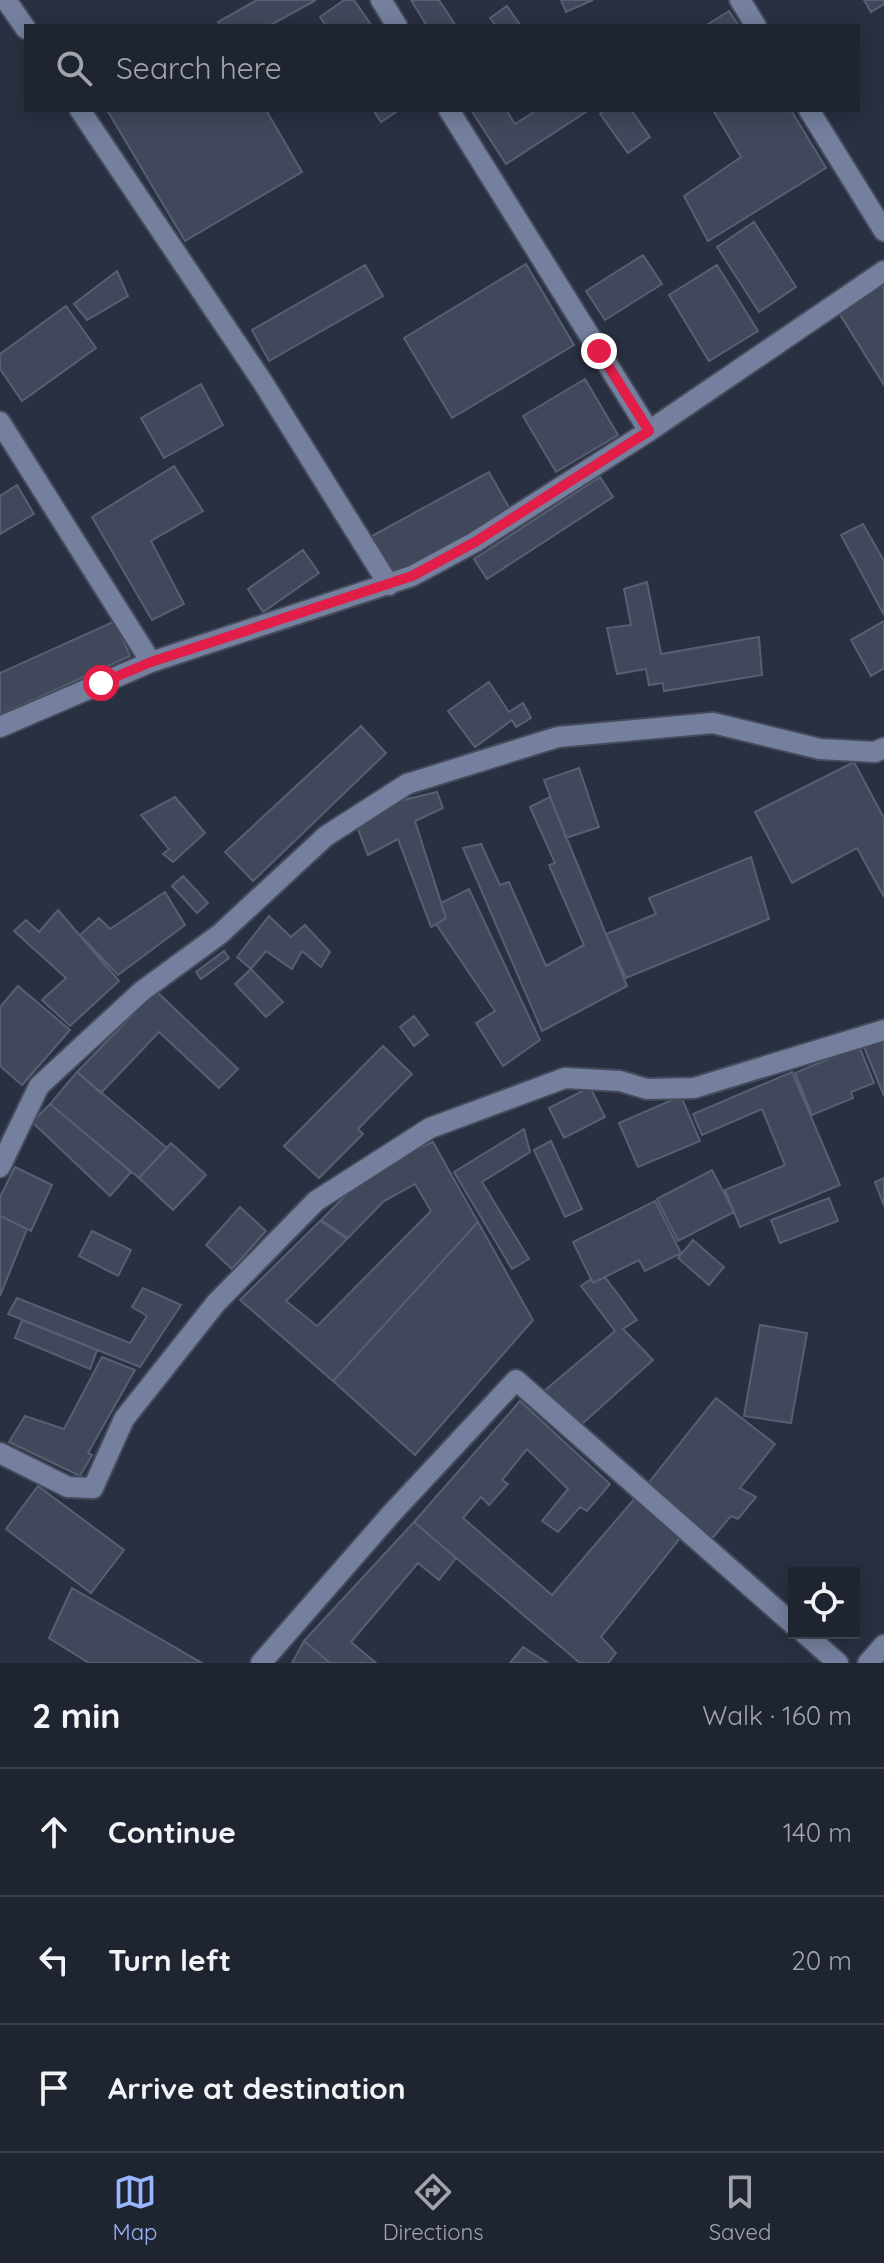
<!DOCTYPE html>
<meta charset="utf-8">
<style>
body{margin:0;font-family:Quicksand,sans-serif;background:#2c303d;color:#f1f3f6}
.controls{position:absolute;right:24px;bottom:24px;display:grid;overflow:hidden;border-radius:0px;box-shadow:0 4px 20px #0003}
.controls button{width:72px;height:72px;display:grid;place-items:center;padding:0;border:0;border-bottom:2px solid #3c414d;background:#1f2431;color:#f1f3f6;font:40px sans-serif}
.stop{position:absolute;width:24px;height:24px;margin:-18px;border:6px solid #e11d48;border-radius:50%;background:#fff}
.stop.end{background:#e11d48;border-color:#fff;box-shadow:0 2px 8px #0008}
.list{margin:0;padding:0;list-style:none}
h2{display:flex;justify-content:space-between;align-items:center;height:104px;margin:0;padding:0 32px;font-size:34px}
h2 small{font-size:26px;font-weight:400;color:#a1a4ab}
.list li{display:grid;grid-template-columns:52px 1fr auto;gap:24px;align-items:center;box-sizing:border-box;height:128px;padding:0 32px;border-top:2px solid #3c414d}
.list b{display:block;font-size:30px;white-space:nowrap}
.list em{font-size:26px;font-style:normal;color:#a1a4ab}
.icon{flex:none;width:44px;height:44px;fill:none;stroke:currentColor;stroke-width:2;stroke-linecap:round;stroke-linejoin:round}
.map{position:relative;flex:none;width:884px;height:1663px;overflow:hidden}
.search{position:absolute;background:#1f2431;box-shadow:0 4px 20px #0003;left:24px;right:24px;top:24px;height:88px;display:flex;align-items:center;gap:20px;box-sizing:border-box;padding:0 28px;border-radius:0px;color:#a1a4ab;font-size:30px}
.sheet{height:488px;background:#1f2431}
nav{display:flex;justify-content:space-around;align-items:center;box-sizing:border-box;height:112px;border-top:2px solid #3c414d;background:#1f2431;font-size:22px;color:#a1a4ab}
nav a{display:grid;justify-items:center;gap:4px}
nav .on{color:#99b5fd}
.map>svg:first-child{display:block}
.building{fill:#41485b;stroke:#575f72;stroke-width:2}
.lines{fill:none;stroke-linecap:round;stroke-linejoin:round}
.minor-casing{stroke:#454b5b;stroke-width:24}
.minor{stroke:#74809e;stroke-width:20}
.route{stroke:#e11d48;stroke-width:10}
</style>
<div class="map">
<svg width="884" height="1663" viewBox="0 0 884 1663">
<rect width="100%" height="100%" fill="#293041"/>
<!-- building -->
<path class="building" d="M257,0H316L269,26H220L218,22Z
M344,0H354L372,26H326L320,17Z
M411,0H439L456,26H427Z
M561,0H593L566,12Z
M864,0H884V4L871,12Z
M507,6L521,26H496L490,18Z
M729,11L739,26H705Z
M107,110H266L302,172L185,241Z
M373,110H399L381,122Z
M471,110H506L515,124L537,110H589L506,164Z
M605,110H631L650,137L628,153L600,114Z
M713,110H791L826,168L708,241L684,196L741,157Z
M754,222L796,287L759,312L717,247Z
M643,255L662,284L605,320L586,291Z
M526,264L574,345L452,418L404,338Z
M365,265L383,296L269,361L252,330Z
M717,265L758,331L709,361L669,295Z
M117,271L128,296L87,320L74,304Z
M884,284V385L839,313Z
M66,306L96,348L22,401L0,369V354Z
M585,379L618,435L556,472L523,416Z
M201,384L223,425L164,458L141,418Z
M174,466L203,511L151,541L184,604L152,620L92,517Z
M489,472L511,511L393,575L372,536Z
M600,477L613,497L487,579L474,559Z
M17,485L34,514L0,534V496Z
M863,524L884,561V615L841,535Z
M303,550L319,573L263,612L248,589Z
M647,582L661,654L759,637L762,675L664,691L663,683L649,685L646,669L617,674L607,628L631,625L624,589Z
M115,621L130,656L0,715V673Z
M884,621V668L871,676L851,640Z
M489,682L509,712L523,703L531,718L516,727L512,720L475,747L448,711Z
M361,726L386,753L253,881L225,852Z
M854,762L884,818V897L857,848L792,883L755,812Z
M579,768L599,827L566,838L544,780Z
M437,792L443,808L415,821L446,918L431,927L398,839L368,855L357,827L399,801Z
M175,797L205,833L173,862L163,854L169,849L141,815Z
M550,797L627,986L542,1031L463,848L481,844L500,885L509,882L546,966L584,945L549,865L555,863L530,807Z
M751,857L769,919L626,978L606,934L656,914L649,898Z
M183,876L208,903L197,913L172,886Z
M469,889L540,1040L503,1066L476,1023L495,1011L436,924L446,918L441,903Z
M165,892L185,925L118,975L80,935L99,918L110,929Z
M58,910L119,981L70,1026L42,1000L66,978L14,931L26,920L39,932Z
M269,916L291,937L305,925L330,952L321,967L302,951L292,969L266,951L251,969L237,957Z
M224,951L229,958L201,979L196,972Z
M251,969L283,1002L266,1017L235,984Z
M18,986L70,1030L22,1085L0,1066V1007Z
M156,991L238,1069L219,1088L159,1032L101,1093L77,1072Z
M414,1016L428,1035L414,1046L400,1027Z
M884,1039V1096L864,1047Z
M383,1046L412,1074L358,1129L363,1134L319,1178L284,1146Z
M859,1046L874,1083L851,1092L853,1098L812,1115L795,1073Z
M77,1072L167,1148L139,1178L50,1104Z
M792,1072L840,1185L740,1227L725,1190L785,1165L762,1109L702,1135L693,1114Z
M590,1087L605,1117L564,1138L549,1108Z
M681,1096L700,1141L638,1167L619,1123Z
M50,1104L131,1172L110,1196L32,1122Z
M524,1129L530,1152L482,1182L529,1259L512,1269L454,1172Z
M551,1141L582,1209L565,1217L534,1150Z
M433,1142L478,1222L333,1381L240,1300L320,1221L347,1239L286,1301L317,1326L431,1211L415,1184L384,1201L348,1238L321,1220L362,1179L407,1153Z
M171,1143L206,1175L173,1210L139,1178Z
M15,1167L52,1185L31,1231L0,1216V1197Z
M712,1170L734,1212L678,1241L657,1199Z
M884,1178V1206L875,1182Z
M829,1198L838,1221L780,1243L771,1220Z
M655,1201L681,1253L645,1271L639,1260L593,1283L573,1242Z
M240,1207L266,1231L232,1269L206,1245Z
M0,1216L27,1229L0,1296Z
M478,1222L533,1320L415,1455L333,1381Z
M92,1231L131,1250L118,1276L79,1256Z
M693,1240L724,1267L709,1285L678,1258Z
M605,1277L637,1320L623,1329L653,1360L581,1425L544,1391L615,1331L581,1286L591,1279L593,1283Z
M143,1288L181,1305L140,1367L8,1314L17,1298L130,1343L147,1316L132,1307Z
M22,1320L97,1350L90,1369L15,1338Z
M760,1325L807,1333L791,1423L744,1416Z
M102,1357L135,1370L88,1453L92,1455L80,1476L9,1442L25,1416L64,1429Z
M716,1398L775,1444L740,1488L756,1497L738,1519L731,1516L710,1541L646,1486Z
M520,1401L610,1484L587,1511L580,1507L558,1532L542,1521L568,1489L527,1449L502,1480L508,1484L489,1505L481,1497L463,1518L552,1595L636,1497L681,1537L601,1637L616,1653L608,1663H580L414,1522Z
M38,1486L124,1550L91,1593L6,1529Z
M414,1522L456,1558L439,1580L418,1563L351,1642L376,1663H330L304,1641Z
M72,1588L202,1663H89L49,1638Z
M304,1641L330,1663H292Z
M523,1647L548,1663H510Z"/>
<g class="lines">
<defs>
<path id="minor" d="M6,0L26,29
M381,0L397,26
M740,0L756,26
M80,110L262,381L389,585
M449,110L649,431
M809,110L884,231
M0,422L151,662
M0,727L151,662L412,576L475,542L649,431L884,271
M0,1167L39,1086L142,991L220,934L326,836L407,784L558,737L713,723L820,749L875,752L884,748
M0,1453L68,1487L93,1488L124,1419L216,1303L316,1201L430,1128L565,1078L620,1081L647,1089L694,1088L884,1030
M804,1633L838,1663
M261,1663L392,1513L516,1380L794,1625
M868,1663L884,1645"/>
</defs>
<!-- minor casing -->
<use href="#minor" class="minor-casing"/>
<!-- minor -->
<use href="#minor" class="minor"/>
</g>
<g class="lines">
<!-- route -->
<path class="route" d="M101,683L151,662L412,576L475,542L649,431L599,351"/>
</g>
</svg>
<div class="controls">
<button><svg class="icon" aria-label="locate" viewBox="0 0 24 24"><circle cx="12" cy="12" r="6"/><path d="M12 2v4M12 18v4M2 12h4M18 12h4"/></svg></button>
</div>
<div class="stop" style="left:101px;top:683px"></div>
<div class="stop end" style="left:599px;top:351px"></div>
<div class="search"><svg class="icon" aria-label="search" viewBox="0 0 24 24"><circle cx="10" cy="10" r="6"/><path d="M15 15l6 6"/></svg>Search here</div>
</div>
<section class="sheet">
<h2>2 min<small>Walk · 160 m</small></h2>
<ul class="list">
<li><svg class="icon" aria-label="ahead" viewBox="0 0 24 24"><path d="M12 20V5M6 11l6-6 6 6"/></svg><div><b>Continue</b></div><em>140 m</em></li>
<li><svg class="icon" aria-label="left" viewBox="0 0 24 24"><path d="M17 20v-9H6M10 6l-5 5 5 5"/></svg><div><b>Turn left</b></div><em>20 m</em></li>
<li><svg class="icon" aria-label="arrive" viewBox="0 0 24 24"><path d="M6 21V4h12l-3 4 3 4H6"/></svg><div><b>Arrive at destination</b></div></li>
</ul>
</section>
<nav>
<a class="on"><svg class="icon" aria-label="map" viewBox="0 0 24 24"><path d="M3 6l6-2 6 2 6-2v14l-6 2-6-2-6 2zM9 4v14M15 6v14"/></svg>Map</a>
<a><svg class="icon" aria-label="directions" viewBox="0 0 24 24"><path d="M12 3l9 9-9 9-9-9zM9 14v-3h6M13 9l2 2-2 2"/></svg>Directions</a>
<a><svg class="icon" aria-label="saved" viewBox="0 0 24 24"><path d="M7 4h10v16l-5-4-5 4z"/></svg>Saved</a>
</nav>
